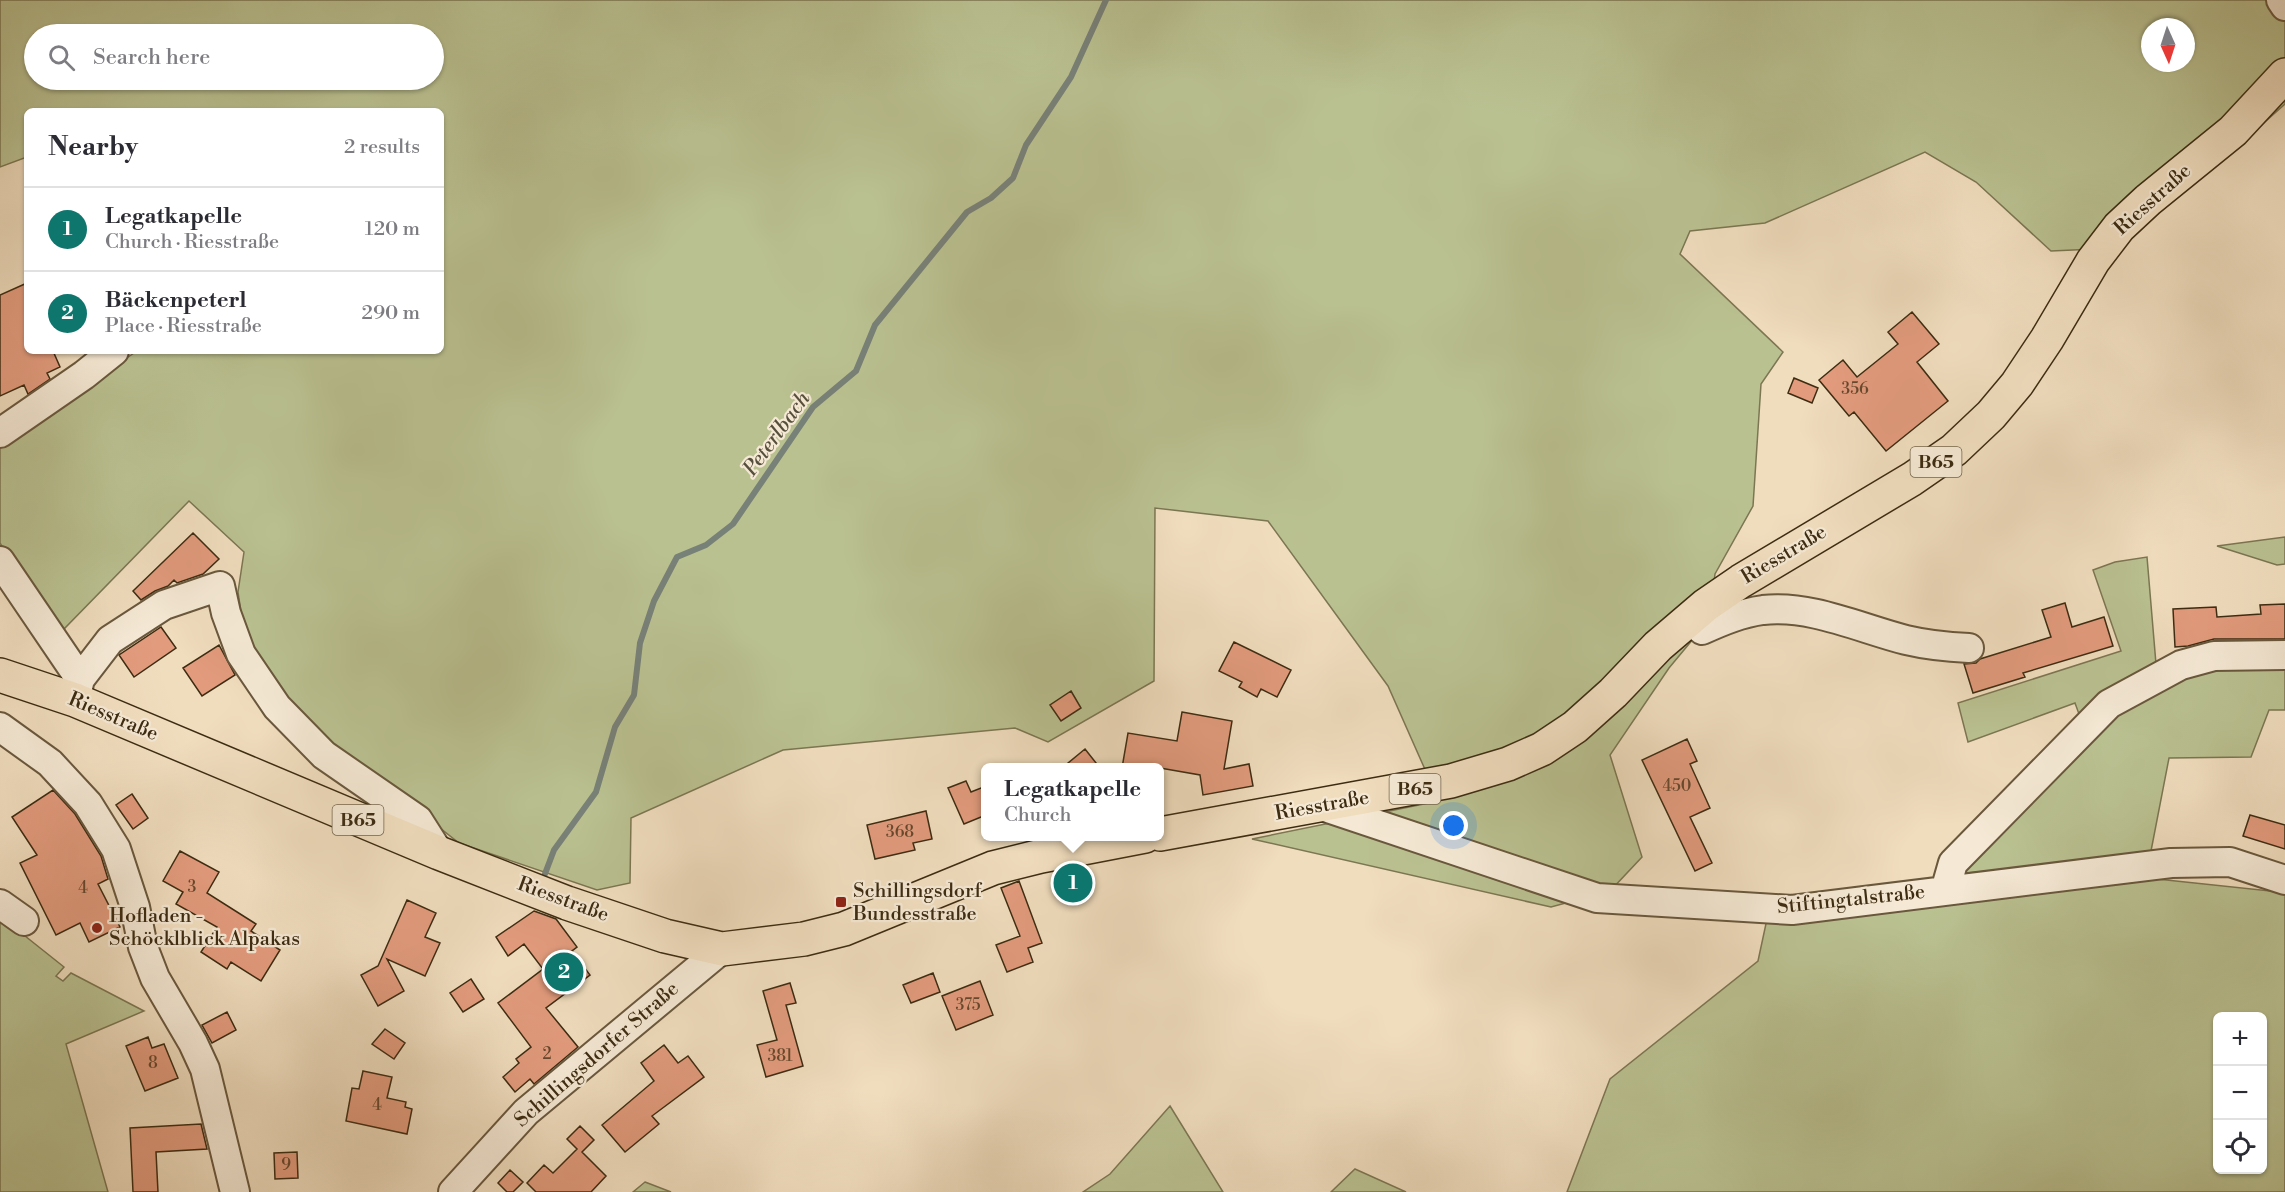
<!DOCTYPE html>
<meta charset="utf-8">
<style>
body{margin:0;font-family:"Libre Bodoni",serif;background:#f2f2f3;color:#2b2b33}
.controls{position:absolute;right:18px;bottom:18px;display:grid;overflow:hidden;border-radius:9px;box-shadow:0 2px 4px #0004}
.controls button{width:54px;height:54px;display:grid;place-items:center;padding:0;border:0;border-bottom:2px solid #e1e1e2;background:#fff;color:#2b2b33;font:30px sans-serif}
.compass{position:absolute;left:2141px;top:18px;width:54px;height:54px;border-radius:50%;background:#fff;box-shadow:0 2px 4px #0004;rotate:177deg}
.you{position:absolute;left:1454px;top:826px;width:21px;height:21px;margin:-15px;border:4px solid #fff;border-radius:50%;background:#1a73e8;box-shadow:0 0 0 9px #1a73e833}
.badge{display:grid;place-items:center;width:39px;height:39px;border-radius:50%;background:#0f766e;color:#fff;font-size:20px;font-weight:700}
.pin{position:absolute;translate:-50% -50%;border:3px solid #fff;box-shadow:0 2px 6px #0006}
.popup{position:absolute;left:981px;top:763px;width:183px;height:78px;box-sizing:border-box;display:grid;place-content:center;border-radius:9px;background:#fff;filter:drop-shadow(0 2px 4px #0005);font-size:20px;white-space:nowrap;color:#7c7c81}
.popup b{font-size:22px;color:#2b2b33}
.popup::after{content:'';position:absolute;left:50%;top:100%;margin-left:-12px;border:12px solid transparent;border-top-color:#fff}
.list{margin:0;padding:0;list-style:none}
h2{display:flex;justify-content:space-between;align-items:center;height:78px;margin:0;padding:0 24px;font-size:26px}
h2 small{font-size:20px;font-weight:400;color:#7c7c81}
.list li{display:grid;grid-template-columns:39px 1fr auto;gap:18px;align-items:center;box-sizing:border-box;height:84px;padding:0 24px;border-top:2px solid #e1e1e2}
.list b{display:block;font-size:22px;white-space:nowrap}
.list p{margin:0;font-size:20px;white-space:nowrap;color:#7c7c81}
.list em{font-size:20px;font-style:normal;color:#7c7c81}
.icon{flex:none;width:33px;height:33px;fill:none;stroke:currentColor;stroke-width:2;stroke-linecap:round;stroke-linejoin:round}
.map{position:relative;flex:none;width:2285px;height:1192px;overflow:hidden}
.search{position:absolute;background:#fff;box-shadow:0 2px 4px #0004;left:24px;top:24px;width:420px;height:66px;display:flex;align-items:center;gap:15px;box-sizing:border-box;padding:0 21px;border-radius:33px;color:#7c7c81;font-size:22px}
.panel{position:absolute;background:#fff;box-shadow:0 2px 4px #0004;left:24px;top:108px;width:420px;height:246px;border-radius:9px}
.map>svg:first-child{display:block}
.green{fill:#bac191;stroke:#7c7652;stroke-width:1.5;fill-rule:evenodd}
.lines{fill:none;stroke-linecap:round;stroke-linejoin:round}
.stream{stroke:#788178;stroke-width:6}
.building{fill:#e29b7d;stroke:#3d2c12;stroke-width:1.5}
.minor-casing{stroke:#6a583d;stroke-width:32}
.major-casing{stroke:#3d2c12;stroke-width:36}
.minor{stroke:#f5e9d5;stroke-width:28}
.major{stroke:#f0ddbe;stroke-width:33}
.poi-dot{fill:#8f2418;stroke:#f5e9d5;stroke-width:2}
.labels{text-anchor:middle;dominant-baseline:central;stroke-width:4.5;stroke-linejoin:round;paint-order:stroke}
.number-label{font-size:16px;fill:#66482d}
.shield{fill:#f5e9d5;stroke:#74654c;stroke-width:1.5}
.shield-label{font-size:18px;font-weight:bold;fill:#3d2c12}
.street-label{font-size:20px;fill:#3d2c12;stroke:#f5e9d5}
.poi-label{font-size:20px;fill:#3d2c12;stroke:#f5e9d5;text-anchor:start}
.water-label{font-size:21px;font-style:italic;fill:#564f3c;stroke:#f5e9d5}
</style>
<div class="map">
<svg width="2285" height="1192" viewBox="0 0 2285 1192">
<rect width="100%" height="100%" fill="#f0ddbe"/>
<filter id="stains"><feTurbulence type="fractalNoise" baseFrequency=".00333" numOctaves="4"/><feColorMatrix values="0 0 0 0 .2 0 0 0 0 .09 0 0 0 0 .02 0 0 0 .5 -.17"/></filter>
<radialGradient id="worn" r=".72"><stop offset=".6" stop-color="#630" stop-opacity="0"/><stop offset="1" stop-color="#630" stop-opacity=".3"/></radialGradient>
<!-- green -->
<path class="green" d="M0,0H2285V104L2238,146L2176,190L2117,248L2051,251L1976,182L1925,152L1765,223L1690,231L1680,254L1783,352L1761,384L1753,506L1715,574L1709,620L1669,668L1610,755L1642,857L1610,891L1551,907L1252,839L1439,801L1388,686L1268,521L1155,508L1154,681L1048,742L1015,728L783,750L631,818L630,883L597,890L459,843L334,744L286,697L245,638L238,592L244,552L189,501L62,631L16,570L0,543V445L137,351H441V111H27V157L0,167ZM2150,27H2186V63H2150ZM34,34H434V80H34Z
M2285,537V564L2277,565L2217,546Z
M2147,557L2156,664L2285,665V710H2269L2251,757L2169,758L2151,851L2099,860L1967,873L1960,866L1973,825L2079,714L2075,703L1968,742L1958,703L2121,651L2093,570L2115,562Z
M2285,865V1192H1567L1610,1079L1758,961L1767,919L2157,879L2270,891ZM2218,1016H2262V1170H2218Z
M0,916L64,967L56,976L63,981L71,973L144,1011L66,1044L108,1192H0Z
M1170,1106L1223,1192H1083L1110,1174Z
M1355,1169L1406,1192H1331Z
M645,1182L671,1192H633Z"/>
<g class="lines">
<!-- stream -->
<path class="stream" d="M543,879L554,850L596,792L615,727L634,695L640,643L654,601L677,557L706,545L733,524L813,407L856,371L875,325L967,212L991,198L1013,178L1026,145L1071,77L1106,0"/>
</g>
<!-- building -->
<path class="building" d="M27,283V351H53L60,367L47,373L50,379L28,394L24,385L0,396V295Z
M1912,312L1939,344L1917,362L1948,401L1886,451L1854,412L1849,416L1819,380L1843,360L1857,377L1898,344L1888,332Z
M1794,378L1818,388L1812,403L1788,393Z
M193,533L219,559L203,574L177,583L174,580L168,586L155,591L141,600L133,591Z
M2065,603L2072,627L2104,617L2113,646L2023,673L2025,677L1973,693L1964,664L1976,663L1980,659L2051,637L2042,610Z
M2285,604V639H2214L2188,646L2175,647L2173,609L2216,607L2217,617L2261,614L2260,605Z
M161,627L176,648L134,677L119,655Z
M1234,642L1291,670L1277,697L1261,689L1257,697L1239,687L1242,682L1219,671Z
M219,645L235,675L202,696L183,668Z
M1071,691L1081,708L1061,721L1050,705Z
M1182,712L1232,721L1224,769L1249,764L1253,786L1203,795L1200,775L1160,768H1122L1128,733L1177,741Z
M1687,739L1697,761L1690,764L1710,808L1690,817L1712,863L1695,871L1642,760Z
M1085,749L1100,768H1062Z
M966,781L971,792L986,786V815L964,824L948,788Z
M53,790L75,814L101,856L108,879L98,884L120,927L89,942L80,923L56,935L20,863L37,855L12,817Z
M132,794L148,818L133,829L116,805Z
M926,811L932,839L913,843L915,850L875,859L867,825Z
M2250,815L2285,825V849L2243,836Z
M180,851L219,872L207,893L256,924L251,931L280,950L261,981L231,962L227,969L201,952L217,927L176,904L183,892L163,881Z
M1019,881L1042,943L1028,948L1033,962L1007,972L996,945L1020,936L1001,888Z
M407,900L436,913L425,937L440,943L425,976L387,959L404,991L378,1006L361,975L378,966Z
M534,911L556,919L577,947L572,951L590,975L546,1008L578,1047L534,1084L530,1079L515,1092L503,1077L519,1063L516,1059L531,1047L498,1003L543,969L524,944L508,956L496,937Z
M933,973L940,992L911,1003L903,985Z
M471,979L484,999L463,1012L450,993Z
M980,981L993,1015L956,1030L942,996Z
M790,983L796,1003L786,1005L803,1066L766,1077L757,1045L777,1040L763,991Z
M227,1012L236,1030L212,1043L202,1025Z
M385,1029L405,1043L394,1059L372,1044Z
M148,1037L152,1048L164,1044L178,1078L145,1091L126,1046Z
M664,1045L678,1063L688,1056L704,1077L652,1116L659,1124L625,1152L602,1125L654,1081L641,1063Z
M363,1071L392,1077L387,1098L406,1102L405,1107L412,1109L407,1134L346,1121L352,1088L359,1089Z
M201,1124L207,1149L156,1152L158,1192H133L130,1128Z
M580,1126L594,1140L582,1152L606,1176L591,1192H536L527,1183L544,1165L553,1173L577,1149L567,1139Z
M297,1152L298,1178L275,1179L274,1153Z
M510,1170L523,1182L513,1192H507L498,1183Z"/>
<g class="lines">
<defs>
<path id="minor" d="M2281,0L2285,6
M0,433L84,375L114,351
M0,561L80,679
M1691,618L1702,630C1722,621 1741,613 1763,610C1812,605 1859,628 1906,640C1927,645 1947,647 1969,648
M75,700L80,679L110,640L164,605L220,586L226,613L241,654L277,707L324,755L418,820L439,853
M0,727L50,763L88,804L116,849L135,907L143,947L155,978L193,1043L205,1069L235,1192
M1319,805L1597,898L1792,910L2171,863L2230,862L2285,880
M1945,891L1953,863L2109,704L2181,665L2214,656L2285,655
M0,904L24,921
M453,1192L526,1112L722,949"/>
<path id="major" d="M0,675L75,700L439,853L567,903L665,936L722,949L804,939L844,929L993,868L1041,856L1145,836
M1160,834L1451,781L1508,764L1542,749L1575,727L1613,693L1658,646L1706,605L1741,581L1912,479L1954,450L1991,415L2017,384L2047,339L2093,261L2119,227L2148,200L2233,131L2285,75"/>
</defs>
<!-- minor casing -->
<use href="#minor" class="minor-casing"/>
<!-- major casing -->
<use href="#major" class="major-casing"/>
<!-- minor -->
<use href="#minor" class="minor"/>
<!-- major -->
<use href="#major" class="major"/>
</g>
<!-- markers -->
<g class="poi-dot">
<rect x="835" y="896" width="12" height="12" rx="3"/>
<circle cx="97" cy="928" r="6"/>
</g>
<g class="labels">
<!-- number labels -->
<g class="number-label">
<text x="1855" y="389">356</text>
<text x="1677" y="786">450</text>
<text x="900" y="832">368</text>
<text x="192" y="887">3</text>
<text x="83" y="888">4</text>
<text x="968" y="1005">375</text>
<text x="547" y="1054">2</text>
<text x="780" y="1056">381</text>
<text x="153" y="1063">8</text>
<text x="377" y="1105">4</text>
<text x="286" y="1165">9</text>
</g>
<!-- shield labels -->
<g class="shield">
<rect x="1910.5" y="447" width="51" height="30" rx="4.5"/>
<rect x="1389.5" y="774" width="51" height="30" rx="4.5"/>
<rect x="332.5" y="805" width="51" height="30" rx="4.5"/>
</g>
<g class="shield-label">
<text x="1936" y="462">B65</text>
<text x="1415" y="789">B65</text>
<text x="358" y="820">B65</text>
</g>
<!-- street labels -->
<g class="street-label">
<text transform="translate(2153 200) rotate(-42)">Riesstraße</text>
<text transform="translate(1784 555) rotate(-31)">Riesstraße</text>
<text transform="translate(113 717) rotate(23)">Riesstraße</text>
<text transform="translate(1322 806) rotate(-10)">Riesstraße</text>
<text transform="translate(563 900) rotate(20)">Riesstraße</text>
<text transform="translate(1851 900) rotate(-6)">Stiftingtalstraße</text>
<text transform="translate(597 1055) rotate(-41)">Schillingsdorfer Straße</text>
</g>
<!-- poi labels -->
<g class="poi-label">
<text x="853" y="891">Schillingsdorf<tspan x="853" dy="23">Bundesstraße</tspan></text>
<text x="109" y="916">Hofladen -<tspan x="109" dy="23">Schöcklblick Alpakas</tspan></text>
</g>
<!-- water labels -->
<g class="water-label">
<text transform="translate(777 434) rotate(-54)">Peterlbach</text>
</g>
</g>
<rect width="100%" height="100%" filter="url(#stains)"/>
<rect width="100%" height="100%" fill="url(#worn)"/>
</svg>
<div class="controls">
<button>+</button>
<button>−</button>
<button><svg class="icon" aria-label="locate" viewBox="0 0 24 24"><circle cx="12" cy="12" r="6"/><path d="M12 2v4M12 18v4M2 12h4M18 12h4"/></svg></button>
</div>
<svg class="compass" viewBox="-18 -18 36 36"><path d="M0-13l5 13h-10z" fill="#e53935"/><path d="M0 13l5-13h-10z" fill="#7c7c81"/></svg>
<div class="you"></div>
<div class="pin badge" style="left:1073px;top:883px">1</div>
<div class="popup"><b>Legatkapelle</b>Church</div>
<div class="pin badge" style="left:564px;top:972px">2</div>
<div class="search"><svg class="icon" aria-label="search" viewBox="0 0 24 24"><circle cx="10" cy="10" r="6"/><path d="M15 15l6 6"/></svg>Search here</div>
<section class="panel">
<h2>Nearby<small>2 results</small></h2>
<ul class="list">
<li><span class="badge">1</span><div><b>Legatkapelle</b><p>Church · Riesstraße</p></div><em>120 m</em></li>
<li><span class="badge">2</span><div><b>Bäckenpeterl</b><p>Place · Riesstraße</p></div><em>290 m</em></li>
</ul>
</section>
</div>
